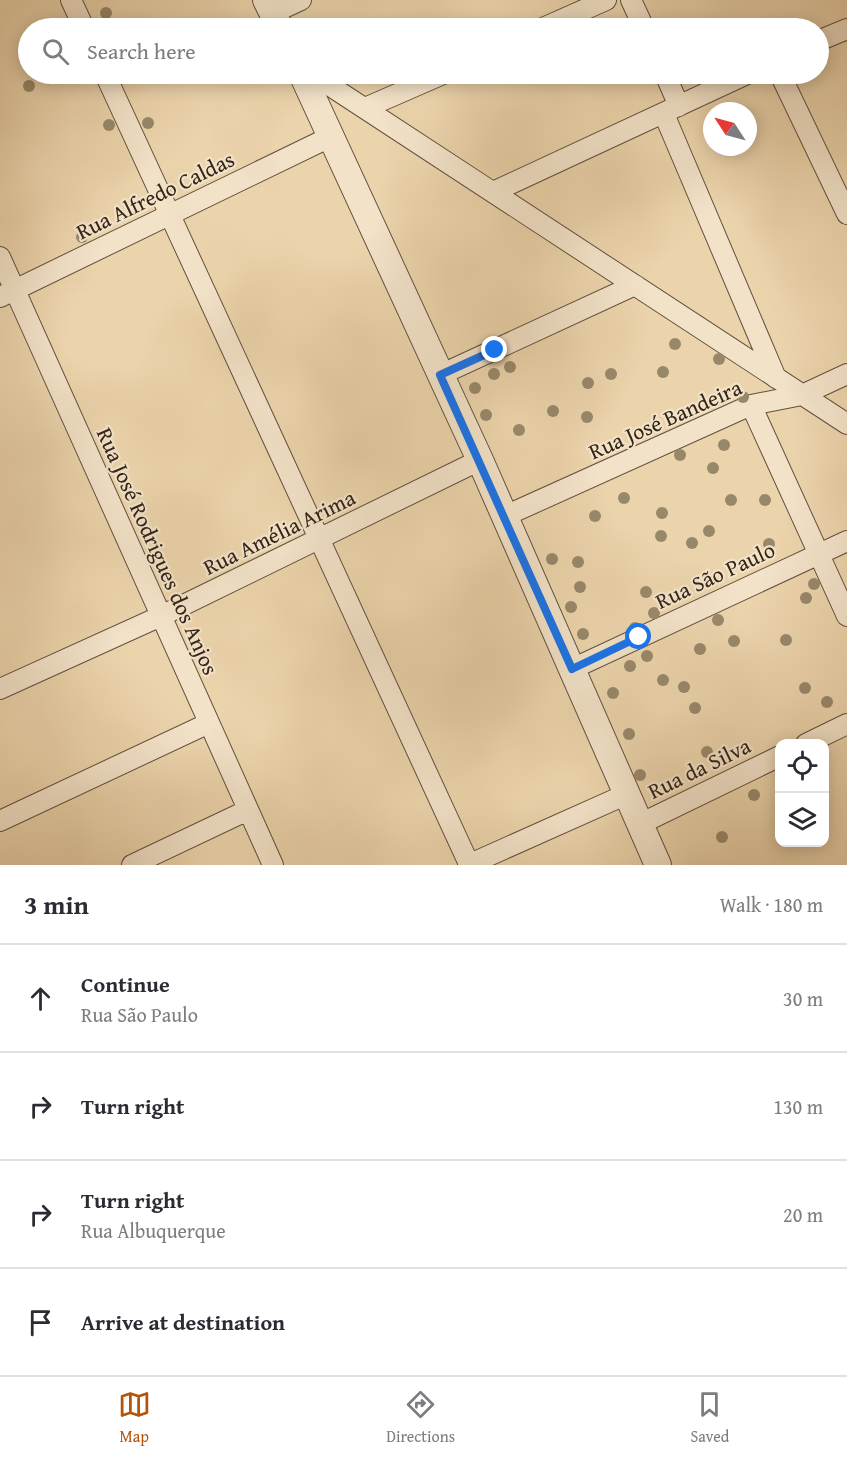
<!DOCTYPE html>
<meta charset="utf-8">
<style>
body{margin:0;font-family:"Gentium Book Plus",serif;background:#f2f2f3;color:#2b2b33}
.controls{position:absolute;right:18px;bottom:18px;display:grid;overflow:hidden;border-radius:12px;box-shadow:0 3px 15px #0003}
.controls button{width:54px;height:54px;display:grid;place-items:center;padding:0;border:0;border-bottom:2px solid #e1e1e2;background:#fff;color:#2b2b33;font:30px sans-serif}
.compass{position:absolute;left:703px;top:102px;width:54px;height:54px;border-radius:50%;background:#fff;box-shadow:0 3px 15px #0003;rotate:306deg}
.stop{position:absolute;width:18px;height:18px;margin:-14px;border:4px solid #1a73e8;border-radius:50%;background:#fff}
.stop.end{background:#1a73e8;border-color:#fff;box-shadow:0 2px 6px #0008}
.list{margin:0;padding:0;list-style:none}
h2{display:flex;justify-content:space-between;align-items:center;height:78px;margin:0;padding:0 24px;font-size:26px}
h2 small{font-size:20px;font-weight:400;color:#7c7c81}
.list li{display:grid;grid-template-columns:39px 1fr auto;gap:18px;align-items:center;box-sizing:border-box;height:108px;padding:0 24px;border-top:2px solid #e1e1e2}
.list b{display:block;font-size:22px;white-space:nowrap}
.list p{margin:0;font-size:20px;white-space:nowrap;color:#7c7c81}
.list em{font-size:20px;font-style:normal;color:#7c7c81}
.icon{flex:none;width:33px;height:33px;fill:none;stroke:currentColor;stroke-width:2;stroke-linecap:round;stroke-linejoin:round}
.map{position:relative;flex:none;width:847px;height:865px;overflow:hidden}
.search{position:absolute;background:#fff;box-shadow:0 3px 15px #0003;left:18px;right:18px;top:18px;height:66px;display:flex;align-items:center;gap:15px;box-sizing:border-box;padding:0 21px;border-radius:33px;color:#7c7c81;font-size:22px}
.sheet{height:510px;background:#fff}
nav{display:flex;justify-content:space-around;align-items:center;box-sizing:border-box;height:84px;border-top:2px solid #e1e1e2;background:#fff;font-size:16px;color:#7c7c81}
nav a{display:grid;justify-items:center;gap:3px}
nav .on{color:#b45309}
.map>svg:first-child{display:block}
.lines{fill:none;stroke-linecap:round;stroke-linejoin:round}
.minor-casing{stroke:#61503d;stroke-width:22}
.tertiary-casing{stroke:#61503d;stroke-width:28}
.minor{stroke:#f2e2c8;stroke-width:20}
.tertiary{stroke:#f2e2c8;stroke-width:26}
.tree{fill:#98886a}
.route{stroke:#1a73e8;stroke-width:8}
.labels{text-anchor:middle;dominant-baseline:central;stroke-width:4.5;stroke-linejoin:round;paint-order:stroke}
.street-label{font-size:22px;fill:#332518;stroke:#f2e2c8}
</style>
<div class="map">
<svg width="847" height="865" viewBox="0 0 847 865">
<rect width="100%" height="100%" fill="#ebd3ab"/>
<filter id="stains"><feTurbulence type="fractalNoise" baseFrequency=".00333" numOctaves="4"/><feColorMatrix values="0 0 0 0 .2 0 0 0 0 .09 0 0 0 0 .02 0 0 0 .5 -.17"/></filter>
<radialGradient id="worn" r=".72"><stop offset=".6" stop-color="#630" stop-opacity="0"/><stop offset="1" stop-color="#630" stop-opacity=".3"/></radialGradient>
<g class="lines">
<defs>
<path id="minor" d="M71,0L84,28
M631,0L644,28
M273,13L301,0
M543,28L606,0
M818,41L847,29
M105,74L469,864
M312,74L847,424
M665,74L679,106
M780,74L847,214
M365,108L443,74
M664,114L776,378
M493,192L747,74
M0,257L273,865
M0,297L330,137
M440,375L635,285
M751,405L847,616
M505,516L751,405L802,395L847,374
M572,669L847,541
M0,689L161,616L480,460
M806,744L847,724
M0,821L209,723
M640,824L780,756
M132,865L248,810
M468,865L627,794"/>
<path id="tertiary" d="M266,0L280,28
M302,74L480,460L658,865"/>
</defs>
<!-- minor casing -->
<use href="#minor" class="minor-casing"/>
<!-- tertiary casing -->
<use href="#tertiary" class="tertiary-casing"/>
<!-- minor -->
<use href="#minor" class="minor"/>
<!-- tertiary -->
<use href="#tertiary" class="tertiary"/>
</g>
<!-- trees -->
<g class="tree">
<circle cx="106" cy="13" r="6"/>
<circle cx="29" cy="86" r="6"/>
<circle cx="148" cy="123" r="6"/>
<circle cx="109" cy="125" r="6"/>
<circle cx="82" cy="237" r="6"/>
<circle cx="675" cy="344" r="6"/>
<circle cx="719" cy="359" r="6"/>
<circle cx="510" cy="367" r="6"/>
<circle cx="663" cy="372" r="6"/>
<circle cx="494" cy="374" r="6"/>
<circle cx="611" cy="374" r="6"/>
<circle cx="588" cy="383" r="6"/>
<circle cx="475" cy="388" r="6"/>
<circle cx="743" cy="397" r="6"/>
<circle cx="553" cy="411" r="6"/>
<circle cx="486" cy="415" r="6"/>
<circle cx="587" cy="417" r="6"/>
<circle cx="519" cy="430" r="6"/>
<circle cx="724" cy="445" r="6"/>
<circle cx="680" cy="455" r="6"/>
<circle cx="713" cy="468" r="6"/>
<circle cx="624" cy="498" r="6"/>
<circle cx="731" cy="500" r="6"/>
<circle cx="765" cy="500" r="6"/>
<circle cx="662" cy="513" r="6"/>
<circle cx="595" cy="516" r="6"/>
<circle cx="709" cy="531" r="6"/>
<circle cx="661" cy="536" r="6"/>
<circle cx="692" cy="543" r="6"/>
<circle cx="769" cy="544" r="6"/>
<circle cx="552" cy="559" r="6"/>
<circle cx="578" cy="562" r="6"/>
<circle cx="814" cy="584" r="6"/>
<circle cx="580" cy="587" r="6"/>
<circle cx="646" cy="592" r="6"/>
<circle cx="806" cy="598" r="6"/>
<circle cx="571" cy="607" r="6"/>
<circle cx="654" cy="613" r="6"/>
<circle cx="718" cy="620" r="6"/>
<circle cx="635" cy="628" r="6"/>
<circle cx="583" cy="634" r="6"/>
<circle cx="786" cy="640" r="6"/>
<circle cx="734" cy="641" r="6"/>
<circle cx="700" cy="649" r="6"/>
<circle cx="647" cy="656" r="6"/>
<circle cx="630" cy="666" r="6"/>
<circle cx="663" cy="680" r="6"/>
<circle cx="684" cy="687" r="6"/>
<circle cx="805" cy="688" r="6"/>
<circle cx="613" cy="693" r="6"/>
<circle cx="827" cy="702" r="6"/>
<circle cx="695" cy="708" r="6"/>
<circle cx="629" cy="734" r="6"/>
<circle cx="707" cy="752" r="6"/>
<circle cx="640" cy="775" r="6"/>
<circle cx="754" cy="795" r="6"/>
<circle cx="722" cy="837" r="6"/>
</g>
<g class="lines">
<!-- route -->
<path class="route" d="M495,350L440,375L572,669L639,637"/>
</g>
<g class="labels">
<!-- street labels -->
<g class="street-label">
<text transform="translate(155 195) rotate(-26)">Rua Alfredo Caldas</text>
<text transform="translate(665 419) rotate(-24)">Rua José Bandeira</text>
<text transform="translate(279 532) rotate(-26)">Rua Amélia Arima</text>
<text transform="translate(158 551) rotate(66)">Rua José Rodrigues dos Anjos</text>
<text transform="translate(715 575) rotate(-25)">Rua São Paulo</text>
<text transform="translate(699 768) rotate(-26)">Rua da Silva</text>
</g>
</g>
<rect width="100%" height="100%" filter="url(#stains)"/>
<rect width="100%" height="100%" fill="url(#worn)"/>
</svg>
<div class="controls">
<button><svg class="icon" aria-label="locate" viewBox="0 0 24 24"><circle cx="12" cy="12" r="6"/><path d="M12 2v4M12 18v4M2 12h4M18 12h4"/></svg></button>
<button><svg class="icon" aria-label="layers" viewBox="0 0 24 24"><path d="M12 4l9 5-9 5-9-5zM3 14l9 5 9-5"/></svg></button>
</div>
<svg class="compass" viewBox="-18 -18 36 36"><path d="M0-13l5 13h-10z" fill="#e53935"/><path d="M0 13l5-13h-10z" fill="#7c7c81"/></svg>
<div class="stop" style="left:639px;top:637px"></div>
<div class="stop end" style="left:495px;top:350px"></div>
<div class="search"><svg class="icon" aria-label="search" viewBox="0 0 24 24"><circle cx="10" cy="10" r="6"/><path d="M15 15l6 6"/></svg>Search here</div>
</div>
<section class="sheet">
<h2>3 min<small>Walk · 180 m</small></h2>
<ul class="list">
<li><svg class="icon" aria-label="ahead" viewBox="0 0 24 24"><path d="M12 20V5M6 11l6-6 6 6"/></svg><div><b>Continue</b><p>Rua São Paulo</p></div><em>30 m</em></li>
<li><svg class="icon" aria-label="right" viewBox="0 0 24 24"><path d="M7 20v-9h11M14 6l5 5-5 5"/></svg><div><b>Turn right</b></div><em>130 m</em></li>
<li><svg class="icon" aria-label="right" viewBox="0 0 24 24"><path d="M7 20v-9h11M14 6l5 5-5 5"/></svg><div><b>Turn right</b><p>Rua Albuquerque</p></div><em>20 m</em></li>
<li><svg class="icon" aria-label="arrive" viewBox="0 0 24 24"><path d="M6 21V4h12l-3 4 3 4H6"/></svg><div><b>Arrive at destination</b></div></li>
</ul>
</section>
<nav>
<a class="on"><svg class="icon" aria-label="map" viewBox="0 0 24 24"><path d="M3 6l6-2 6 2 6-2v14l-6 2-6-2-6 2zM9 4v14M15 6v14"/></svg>Map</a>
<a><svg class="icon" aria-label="directions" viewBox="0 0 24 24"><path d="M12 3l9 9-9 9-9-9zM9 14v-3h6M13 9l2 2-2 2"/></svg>Directions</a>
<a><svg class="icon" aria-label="saved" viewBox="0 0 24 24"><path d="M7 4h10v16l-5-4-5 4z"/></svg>Saved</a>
</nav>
